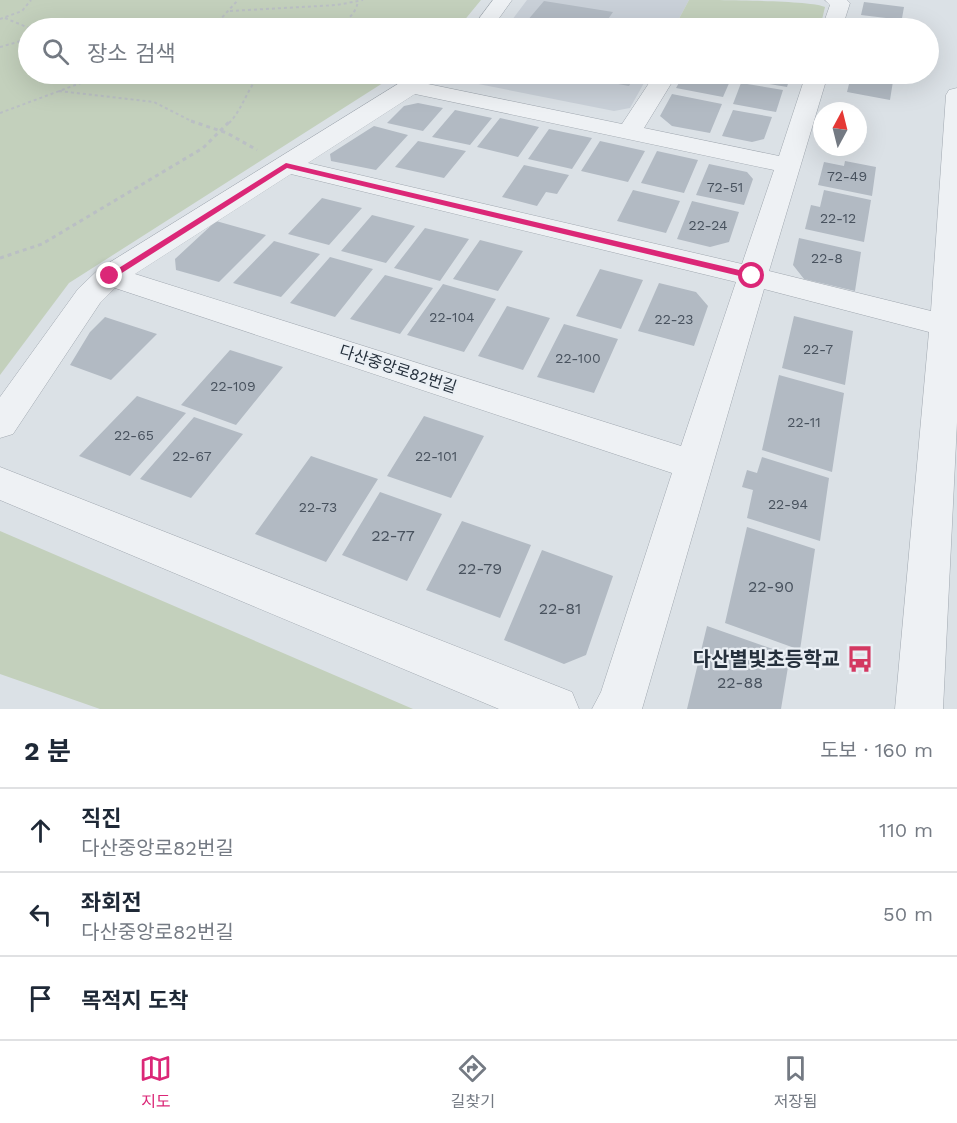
<!DOCTYPE html>
<html lang="ko">
<meta charset="utf-8">
<style>
body{margin:0;font-family:"Work Sans","Noto Sans KR",sans-serif;background:#f6f6f7;color:#1f2937}
.compass{position:absolute;left:813px;top:102px;width:54px;height:54px;border-radius:50%;background:#fff;box-shadow:0 6px 24px #0002;rotate:7deg}
.stop{position:absolute;width:18px;height:18px;margin:-14px;border:4px solid #db2777;border-radius:50%;background:#fff}
.stop.end{background:#db2777;border-color:#fff;box-shadow:0 2px 6px #0008}
.list{margin:0;padding:0;list-style:none}
h2{display:flex;justify-content:space-between;align-items:center;height:78px;margin:0;padding:0 24px;font-size:26px}
h2 small{font-size:20px;font-weight:400;color:#747a83}
.list li{display:grid;grid-template-columns:39px 1fr auto;gap:18px;align-items:center;box-sizing:border-box;height:84px;padding:0 24px;border-top:2px solid #e0e1e3}
.list b{display:block;font-size:22px;white-space:nowrap}
.list p{margin:0;font-size:20px;white-space:nowrap;color:#747a83}
.list em{font-size:20px;font-style:normal;color:#747a83}
.icon{flex:none;width:33px;height:33px;fill:none;stroke:currentColor;stroke-width:2;stroke-linecap:round;stroke-linejoin:round}
.map{position:relative;flex:none;width:957px;height:709px;overflow:hidden}
.search{position:absolute;background:#fff;box-shadow:0 6px 24px #0002;left:18px;right:18px;top:18px;height:66px;display:flex;align-items:center;gap:15px;box-sizing:border-box;padding:0 21px;border-radius:33px;color:#747a83;font-size:22px}
.sheet{height:330px;background:#fff}
nav{display:flex;justify-content:space-around;align-items:center;box-sizing:border-box;height:84px;border-top:2px solid #e0e1e3;background:#fff;font-size:16px;color:#747a83}
nav a{display:grid;justify-items:center;gap:3px}
nav .on{color:#db2777}
.map>svg:first-child{display:block}
.built{fill:#c9d0d8}
.green{fill:#c3d0bc}
.building{fill:#b2bac3}
.lines{fill:none;stroke-linecap:round;stroke-linejoin:round}
.minor-casing{stroke:#a1a8b0;stroke-width:1}
.path-far1{stroke:#babfc4;stroke-width:2;stroke-dasharray:3 3;stroke-linecap:butt}
.path{stroke:#babfc4;stroke-width:3;stroke-dasharray:4 4;stroke-linecap:butt}
.minor{fill:#eef1f4;fill-rule:evenodd}
.route{fill:#db2777}
.labels{text-anchor:middle;dominant-baseline:central;stroke-width:4.5;stroke-linejoin:round;paint-order:stroke}
.number-label{font-size:14px;fill:#48525e}
.street-label{font-size:16px;fill:#25303c;stroke:#eaeff4}
.near-number-label{font-size:16px;fill:#48525e}
.near-poi-label{font-size:20px;font-weight:bold;fill:#25303c;stroke:#eaeff4;text-anchor:end}
</style>
<div class="map">
<svg width="957" height="709" viewBox="0 0 957 709">
<rect width="100%" height="100%" fill="#dbe1e6"/>
<!-- built -->
<path class="built" d="M527,0H689L674,28H506Z
M455,74H649L630,108L614,111L458,80Z"/>
<!-- green -->
<path class="green" d="M0,0H481L458,28H28V74H397L69,283L0,375Z
M689,0C712,0 813,0 825,7L820,28H674Z
M0,531L413,709H100L0,674Z"/>
<!-- building -->
<path class="building" d="M544,1L613,12L602,28H521Z
M864,2L904,7L901,24L886,22V18L861,15Z
M870,21L900,25V28H868Z
M564,74H636L629,86Z
M684,74H690L730,81L723,97L676,88Z
M741,74H791L787,87L739,79Z
M866,74L894,75L890,100L847,92L851,76L864,78Z
M741,83L783,90L776,112L733,104Z
M672,94L722,104L710,133L672,126L660,116Z
M418,103L443,108L423,131L387,123L404,106Z
M455,110L492,118L470,145L432,137Z
M733,110L772,117L764,139L752,142L722,136Z
M500,118L539,127L518,157L477,147Z
M374,126L408,135L376,170L331,161L330,154Z
M549,129L592,138L572,169L528,159Z
M418,141L466,151L444,178L395,167Z
M600,141L645,151L628,182L581,171Z
M657,151L698,160L684,193L641,183Z
M845,161L876,167L872,196L818,185L824,162L844,166Z
M709,164L747,172L753,179L744,205L696,195Z
M524,165L569,175L557,194L546,192L537,206L502,197Z
M633,190L680,201L666,233L617,221Z
M824,190L871,200L864,242L805,229L811,205L820,207Z
M322,198L362,208L329,245L288,234Z
M692,201L739,212L729,242L710,247L677,239Z
M372,215L415,226L386,263L341,251Z
M216,221L266,235L219,282L176,270L175,259Z
M425,228L469,239L440,281L394,268Z
M799,238L861,252L855,291L804,279L793,265Z
M480,240L523,251L498,291L453,279Z
M274,241L320,254L281,297L233,283Z
M330,257L373,269L335,317L290,303Z
M600,269L643,280L621,329L576,316Z
M385,275L433,288L400,334L350,319Z
M659,283L696,292L708,306L694,346L638,331Z
M443,284L496,299L464,352L407,335Z
M507,306L550,318L523,370L478,356Z
M794,316L853,331L845,385L782,368Z
M105,317L157,334L111,380L70,365L90,332Z
M564,324L618,339L594,393L537,377Z
M230,350L283,367L236,425L181,405Z
M779,375L844,393L832,472L762,450Z
M137,396L186,413L130,476L79,456Z
M424,416L484,436L451,498L387,476Z
M194,417L243,434L191,498L140,479Z
M311,456L378,479L326,562L255,534Z
M762,457L829,478L820,541L747,518L753,490L742,487L747,470L757,473Z
M380,492L442,514L407,581L342,555Z
M462,521L531,545L500,618L426,590Z
M747,527L815,549L800,650L725,623Z
M542,550L613,576L586,655L564,664L504,640Z
M707,626L790,655L781,709H687Z"/>
<g class="lines">
<defs>
<path id="minor" d="M493,0H512L492,28H472Z
M825,0H847L850,3L842,28H822L830,5Z
M414,74H438L428,84L622,124L655,74H677L644,128L779,156L806,74H828L769,271L931,311L946,95L949,90L957,88V422L943,709H895L929,332L764,289L642,709H592L601,692L672,473L115,288L100,303L13,434L0,438V397L78,289L99,269ZM415,94L774,170L742,264L308,163ZM291,174L736,282L681,446L135,274Z
M0,467L572,692L579,709H499L0,500Z"/>
</defs>
<!-- minor casing -->
<use href="#minor" class="minor-casing"/>
<!-- path-far1 -->
<path class="path-far1" d="M230,11L337,5L363,0
M5,18L29,28
M0,19L22,11L31,0
M208,28L217,23L238,0
M329,28C344,23 355,17 358,1
M0,47L28,39
M59,91L154,102L195,123
M0,113L105,74
M229,123C243,109 247,88 261,74"/>
<!-- path -->
<path class="path" d="M191,121L227,133L257,150
M0,258L42,244L203,148L230,121"/>
<!-- minor -->
<use href="#minor" class="minor"/>
</g>
<!-- route -->
<path class="route" d="M286,163L752,273L756,276L752,279L287,168L114,278L106,276Z"/>
<!-- icons -->
<defs>
<symbol id="bus-bare" viewBox="-9 -9 18 18"><path d="M-5-6H5V4H4V6H2V4H-2V6H-4V4H-5ZM-3.5-4V0h7V-4ZM-3.5 1.2v1.5H-2V1.2ZM2 1.2v1.5H3.5V1.2Z" fill="#d33861" stroke="#eaeff4" stroke-width="2.5" paint-order="stroke"/></symbol>
</defs>
<g fill-rule="evenodd">
<use href="#bus-bare" x="841" y="640" width="38" height="38"/>
</g>
<g class="labels">
<!-- number labels -->
<g class="number-label">
<text x="847" y="176">72-49</text>
<text x="725" y="187">72-51</text>
<text x="838" y="218">22-12</text>
<text x="708" y="225">22-24</text>
<text x="827" y="258">22-8</text>
<text x="452" y="317">22-104</text>
<text x="674" y="319">22-23</text>
<text x="818" y="349">22-7</text>
<text x="578" y="358">22-100</text>
<text x="233" y="386">22-109</text>
<text x="804" y="422">22-11</text>
<text x="134" y="435">22-65</text>
<text x="192" y="456">22-67</text>
<text x="436" y="456">22-101</text>
<text x="788" y="504">22-94</text>
<text x="318" y="507">22-73</text>
</g>
<!-- street labels -->
<g class="street-label">
<text transform="translate(398 369) rotate(18)">다산중앙로82번길</text>
</g>
<!-- near-number labels -->
<g class="near-number-label">
<text x="393" y="535">22-77</text>
<text x="480" y="568">22-79</text>
<text x="771" y="586">22-90</text>
<text x="560" y="608">22-81</text>
<text x="740" y="682">22-88</text>
</g>
<!-- near-poi labels -->
<g class="near-poi-label">
<text x="840" y="659">다산별빛초등학교</text>
</g>
</g>
</svg>
<svg class="compass" viewBox="-18 -18 36 36"><path d="M0-13l5 13h-10z" fill="#e53935"/><path d="M0 13l5-13h-10z" fill="#747a83"/></svg>
<div class="stop" style="left:752px;top:276px"></div>
<div class="stop end" style="left:110px;top:276px"></div>
<div class="search"><svg class="icon" aria-label="search" viewBox="0 0 24 24"><circle cx="10" cy="10" r="6"/><path d="M15 15l6 6"/></svg>장소 검색</div>
</div>
<section class="sheet">
<h2>2 분<small>도보 · 160 m</small></h2>
<ul class="list">
<li><svg class="icon" aria-label="ahead" viewBox="0 0 24 24"><path d="M12 20V5M6 11l6-6 6 6"/></svg><div><b>직진</b><p>다산중앙로82번길</p></div><em>110 m</em></li>
<li><svg class="icon" aria-label="left" viewBox="0 0 24 24"><path d="M17 20v-9H6M10 6l-5 5 5 5"/></svg><div><b>좌회전</b><p>다산중앙로82번길</p></div><em>50 m</em></li>
<li><svg class="icon" aria-label="arrive" viewBox="0 0 24 24"><path d="M6 21V4h12l-3 4 3 4H6"/></svg><div><b>목적지 도착</b></div></li>
</ul>
</section>
<nav>
<a class="on"><svg class="icon" aria-label="map" viewBox="0 0 24 24"><path d="M3 6l6-2 6 2 6-2v14l-6 2-6-2-6 2zM9 4v14M15 6v14"/></svg>지도</a>
<a><svg class="icon" aria-label="directions" viewBox="0 0 24 24"><path d="M12 3l9 9-9 9-9-9zM9 14v-3h6M13 9l2 2-2 2"/></svg>길찾기</a>
<a><svg class="icon" aria-label="saved" viewBox="0 0 24 24"><path d="M7 4h10v16l-5-4-5 4z"/></svg>저장됨</a>
</nav>
